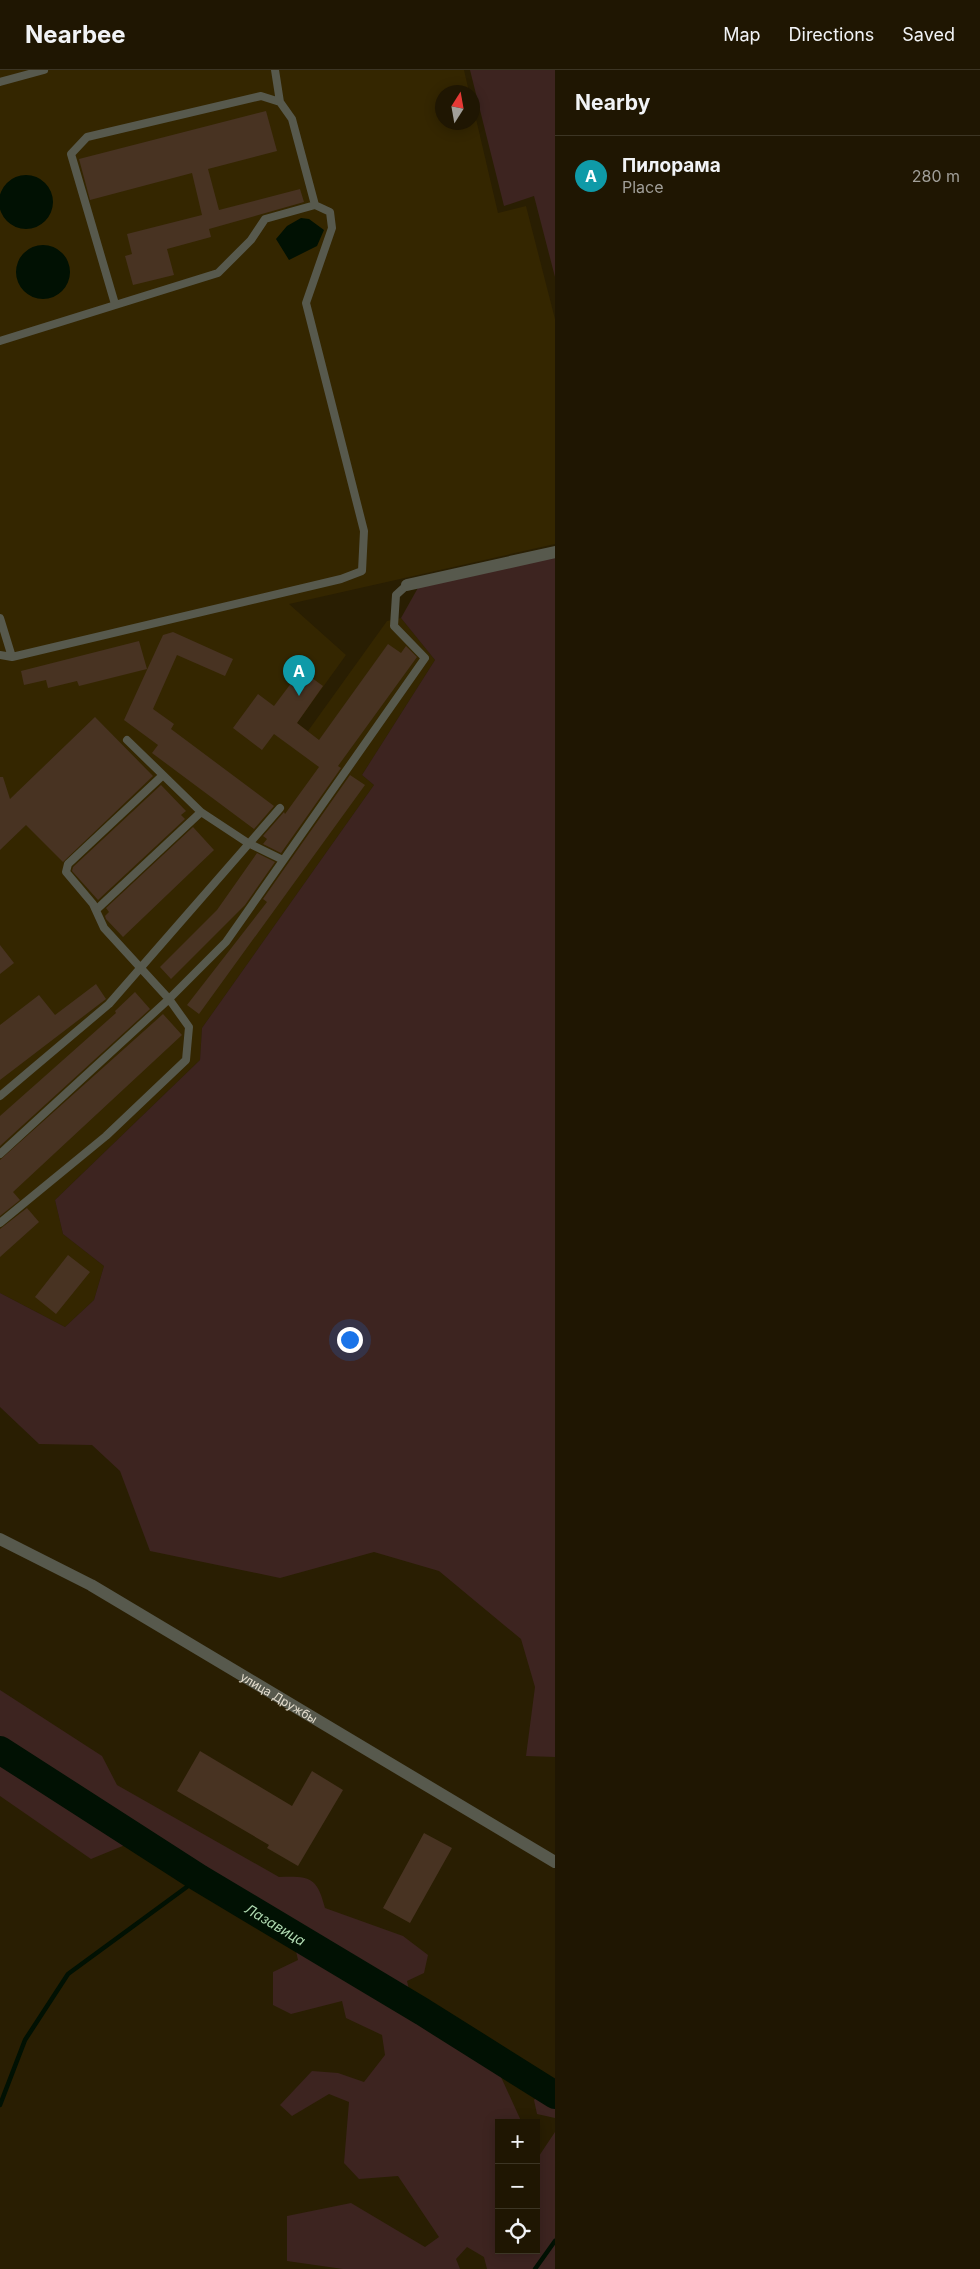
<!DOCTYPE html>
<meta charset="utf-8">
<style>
body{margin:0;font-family:Inter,sans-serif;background:#2c2311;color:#f1f3f6}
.controls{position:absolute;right:15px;bottom:15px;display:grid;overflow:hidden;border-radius:0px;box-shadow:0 2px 12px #0003}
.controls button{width:45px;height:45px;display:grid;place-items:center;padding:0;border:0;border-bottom:1px solid #3c3524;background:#1f1602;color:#f1f3f6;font:25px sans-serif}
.compass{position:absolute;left:435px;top:15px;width:45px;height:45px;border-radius:50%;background:#1f1602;box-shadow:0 2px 12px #0003;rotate:11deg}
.you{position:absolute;left:349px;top:1269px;width:18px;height:18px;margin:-12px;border:4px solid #fff;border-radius:50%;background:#1a73e8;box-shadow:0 0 0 8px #1a73e833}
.badge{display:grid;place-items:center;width:32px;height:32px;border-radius:50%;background:#8c9099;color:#fff;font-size:16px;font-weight:700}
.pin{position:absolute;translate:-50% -41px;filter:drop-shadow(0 1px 2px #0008)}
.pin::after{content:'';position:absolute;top:26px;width:18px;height:15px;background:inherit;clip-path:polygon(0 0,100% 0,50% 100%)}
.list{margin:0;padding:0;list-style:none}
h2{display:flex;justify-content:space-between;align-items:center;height:65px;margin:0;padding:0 20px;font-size:21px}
h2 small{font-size:16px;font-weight:400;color:#a19f99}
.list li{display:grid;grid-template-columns:32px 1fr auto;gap:15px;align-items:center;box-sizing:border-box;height:80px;padding:0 20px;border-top:1px solid #3c3524}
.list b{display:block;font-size:19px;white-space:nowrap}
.list p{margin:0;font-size:16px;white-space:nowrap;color:#a19f99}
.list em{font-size:16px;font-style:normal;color:#a19f99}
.icon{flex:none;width:28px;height:28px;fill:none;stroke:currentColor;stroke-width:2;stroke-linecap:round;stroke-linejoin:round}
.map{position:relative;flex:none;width:555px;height:2199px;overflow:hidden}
header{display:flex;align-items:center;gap:30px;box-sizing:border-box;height:70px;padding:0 25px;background:#1f1602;border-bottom:1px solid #3c3524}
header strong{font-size:24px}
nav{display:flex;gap:28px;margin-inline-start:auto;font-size:18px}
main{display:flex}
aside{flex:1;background:#1f1602}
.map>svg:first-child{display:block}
.built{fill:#342600}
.green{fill:#3d2420}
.water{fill:#011103}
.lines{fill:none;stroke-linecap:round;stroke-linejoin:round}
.stream{stroke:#011103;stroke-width:4.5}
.river{stroke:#011103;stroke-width:28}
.building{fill:#483322}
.lane{stroke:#57594d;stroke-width:8}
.street{stroke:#57594d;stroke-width:12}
.labels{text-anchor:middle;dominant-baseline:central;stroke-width:4;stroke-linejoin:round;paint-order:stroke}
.street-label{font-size:12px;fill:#e3dccc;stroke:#1f1500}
.water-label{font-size:14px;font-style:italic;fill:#afdab1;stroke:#1f1500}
</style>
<header>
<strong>Nearbee</strong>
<nav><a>Map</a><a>Directions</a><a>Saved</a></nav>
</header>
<main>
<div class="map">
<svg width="555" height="2199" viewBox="0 0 555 2199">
<rect width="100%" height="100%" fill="#291e02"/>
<!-- built -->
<path class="built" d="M0,0H464L469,22H442V52H472L473,36L498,143L526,136L555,249V474L289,534L346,585L297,653L308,661L387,551L401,548L435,590L362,705L374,715L202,958L200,990L55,1130L63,1164L104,1196L94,1230L65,1257L0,1223Z"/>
<!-- green -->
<path class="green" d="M470,0H555V207L534,126L504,136Z
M555,487V1687L526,1686L535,1617L521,1569L439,1501L374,1482L280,1508L150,1481L120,1401L92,1375L39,1374L0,1337V1223L65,1257L94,1230L104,1196L63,1164L55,1130L200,990L202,958L374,715L362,705L435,590L401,548L419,516Z
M0,1620L102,1686L117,1715L279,1807C310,1806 317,1807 325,1838L403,1866L428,1885L424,1903L407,1911L416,1949L501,2007L522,2053H499V2180H536V2084L539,2086L555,2062V2199H487L484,2187L467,2177L456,2189L460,2199H343L287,2191V2146L351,2133L425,2177L439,2167L398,2106L359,2109L344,2093L349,2032L329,2024L292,2046L280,2035L312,2001L338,2003L364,2012L385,1985L382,1965L346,1948L342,1931L291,1944L273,1935V1902L298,1890L294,1872L130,1773L91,1789L0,1726Z
M547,2015L555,2020V2048L537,2044L534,2030Z"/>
<!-- water -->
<path class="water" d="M-1 132a27 27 0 1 1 54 0a27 27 0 1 1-54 0Z
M301,148L309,149L324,160L317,176L289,190L276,169L287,156Z
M16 202a27 27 0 1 1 54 0a27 27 0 1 1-54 0Z"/>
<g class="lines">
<!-- stream -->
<path class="stream" d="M0,2035L25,1970L68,1904L199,1808
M535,2199L555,2171"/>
<!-- river -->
<path class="river" id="s1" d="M0,1680L199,1808L423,1942L555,2025"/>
</g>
<!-- building -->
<path class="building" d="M266,41L277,81L208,99L219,140L300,119L304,132L209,159L211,167L167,179L174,205L133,215L125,186L132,184L127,164L202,145L192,103L90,130L79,89Z
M173,562L233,589L225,606L177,585L153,639L174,654L171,659L274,736L254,759L152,683L158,675L124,650L163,565Z
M139,571L147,599L79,616L77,611L48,618L46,610L24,615L21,601Z
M388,574L401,583L406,576L417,587L338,696L341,698L281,783L263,774L267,769L263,766L284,742L285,744L319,697L274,664L262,680L233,658L258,624L274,636L301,600L323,616L297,653L319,670Z
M95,647L153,706L63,792L26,755L0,780V707H3L10,729Z
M350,705L365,715L199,944L187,935L267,832L263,829Z
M161,715L186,741L181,745L185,749L98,830L72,801L73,797Z
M193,757L214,780L123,867L106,849L105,846L109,842L106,838Z
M257,783L275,792L245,835L171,909L160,897L217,840Z
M0,875L14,893L0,904Z
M96,914L106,929L0,1010V955L39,925L55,945Z
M135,922L150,939L0,1076V1046L116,943L115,941Z
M163,944L182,965L13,1122L20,1130L0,1146V1090Z
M27,1138L39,1152L0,1187V1159Z
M68,1185L90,1202L56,1244L35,1227Z
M200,1681L292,1736L312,1701L343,1720L298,1796L267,1778L269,1775L177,1721Z
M424,1763L452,1778L410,1853L383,1838Z"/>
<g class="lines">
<!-- lane -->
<path class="lane" d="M275,0L280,32
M0,12L44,0
M115,234L71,84L87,67L261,26L280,32L292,49L315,135
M0,271L218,203L251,170L265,149L315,135L330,142L332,158L306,233L364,461L362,501L341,509L12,587L0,585
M0,548L12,587
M127,670L201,742L248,773L283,790
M96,840L201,742
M0,1026L109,934L280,738
M0,1084L169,929L226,872L425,588L394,556L396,525L407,515
M0,1153L106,1066L186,990L189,957L169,929L104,858L93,834L66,802L68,794L162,706"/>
<!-- street -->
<g class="street">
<path d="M407,515L555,482"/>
<path id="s2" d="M0,1469L91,1515L555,1792"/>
</g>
</g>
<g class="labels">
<!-- street labels -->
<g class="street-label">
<text stroke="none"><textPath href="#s2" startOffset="321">улица Дружбы</textPath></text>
</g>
<!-- water labels -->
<g class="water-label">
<text stroke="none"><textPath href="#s1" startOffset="326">Лазавица</textPath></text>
</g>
</g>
</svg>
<div class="controls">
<button>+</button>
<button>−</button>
<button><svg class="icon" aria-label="locate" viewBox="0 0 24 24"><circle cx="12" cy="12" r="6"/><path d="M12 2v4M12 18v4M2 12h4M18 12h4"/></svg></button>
</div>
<svg class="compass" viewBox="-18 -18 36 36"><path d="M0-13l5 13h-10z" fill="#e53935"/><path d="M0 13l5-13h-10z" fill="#a19f99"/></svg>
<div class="you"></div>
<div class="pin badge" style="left:299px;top:626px;background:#0f9aa8">A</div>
</div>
<aside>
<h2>Nearby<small></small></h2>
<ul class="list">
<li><span class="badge" style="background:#0f9aa8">A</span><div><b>Пилорама</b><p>Place</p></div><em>280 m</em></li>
</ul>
</aside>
</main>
